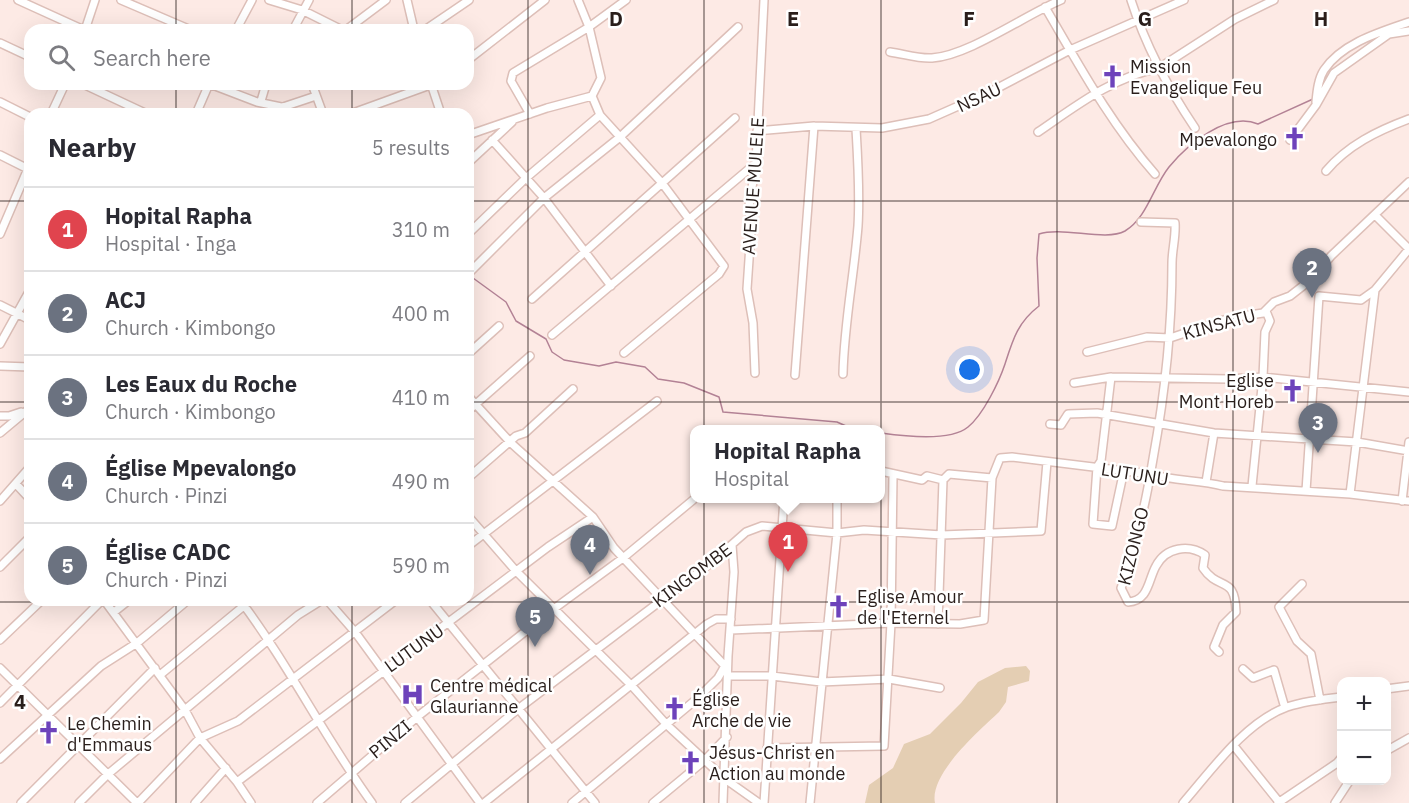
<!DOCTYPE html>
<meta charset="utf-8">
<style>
body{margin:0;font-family:"IBM Plex Sans",sans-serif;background:#f2f2f3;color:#2b2b33}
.controls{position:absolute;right:18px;bottom:18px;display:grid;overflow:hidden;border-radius:12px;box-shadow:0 6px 24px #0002}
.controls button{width:54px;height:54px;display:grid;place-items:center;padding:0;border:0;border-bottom:2px solid #e1e1e2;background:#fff;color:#2b2b33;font:30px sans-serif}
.you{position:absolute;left:970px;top:370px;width:21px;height:21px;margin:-15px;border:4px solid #fff;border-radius:50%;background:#1a73e8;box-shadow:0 0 0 9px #1a73e833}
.badge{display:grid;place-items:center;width:39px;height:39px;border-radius:50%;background:#6d43bb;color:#fff;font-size:20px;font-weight:700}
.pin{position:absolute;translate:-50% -50px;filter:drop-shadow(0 2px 3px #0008)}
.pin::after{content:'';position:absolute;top:32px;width:21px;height:18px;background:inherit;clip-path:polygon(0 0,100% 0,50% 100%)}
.popup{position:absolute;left:690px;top:425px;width:195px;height:78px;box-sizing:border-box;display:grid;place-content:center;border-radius:12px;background:#fff;filter:drop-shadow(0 2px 4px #0005);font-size:20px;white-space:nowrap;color:#7c7c81}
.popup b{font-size:22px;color:#2b2b33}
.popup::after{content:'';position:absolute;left:50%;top:100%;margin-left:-12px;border:12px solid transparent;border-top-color:#fff}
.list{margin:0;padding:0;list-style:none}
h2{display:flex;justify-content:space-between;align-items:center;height:78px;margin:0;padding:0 24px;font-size:26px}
h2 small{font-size:20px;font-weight:400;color:#7c7c81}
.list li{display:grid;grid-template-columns:39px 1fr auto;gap:18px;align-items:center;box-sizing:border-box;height:84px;padding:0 24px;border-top:2px solid #e1e1e2}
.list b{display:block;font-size:22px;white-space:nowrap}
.list p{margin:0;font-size:20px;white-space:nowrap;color:#7c7c81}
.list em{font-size:20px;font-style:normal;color:#7c7c81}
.icon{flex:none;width:33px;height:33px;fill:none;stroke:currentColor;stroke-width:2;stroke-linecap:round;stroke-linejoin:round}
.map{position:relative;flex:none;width:1409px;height:803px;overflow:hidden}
.search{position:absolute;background:#fff;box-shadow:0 6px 24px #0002;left:24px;top:24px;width:450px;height:66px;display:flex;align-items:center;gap:15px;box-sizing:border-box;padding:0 21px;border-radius:18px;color:#7c7c81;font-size:22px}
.panel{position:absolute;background:#fff;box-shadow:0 6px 24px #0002;left:24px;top:108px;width:450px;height:498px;border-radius:18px}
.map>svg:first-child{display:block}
.green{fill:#e4ceb3}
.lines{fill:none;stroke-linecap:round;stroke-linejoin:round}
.stream{stroke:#b38295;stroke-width:1.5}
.street-casing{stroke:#ddbfb8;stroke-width:10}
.street{stroke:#fff;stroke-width:7}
.grid{fill:none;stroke:#291e1b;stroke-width:1.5;stroke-opacity:0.55}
.labels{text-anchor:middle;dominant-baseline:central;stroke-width:5;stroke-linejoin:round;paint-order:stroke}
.poi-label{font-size:18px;fill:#291e1b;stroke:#fff;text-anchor:start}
.street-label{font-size:18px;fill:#291e1b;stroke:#fff}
.grid-label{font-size:20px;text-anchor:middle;font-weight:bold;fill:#291e1b;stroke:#fff;stroke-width:5;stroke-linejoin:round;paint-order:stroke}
</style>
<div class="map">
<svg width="1409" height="803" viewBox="0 0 1409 803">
<rect width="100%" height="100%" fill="#fdeae5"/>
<!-- green -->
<path class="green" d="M1026,666L1030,671L1029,681L1008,687L1006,702L999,712C979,731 929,774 935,803H865L869,785L893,768L904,744L930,734L961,703L978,682L1005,668Z"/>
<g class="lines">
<!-- stream -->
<path class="stream" d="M1334,70L1381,36
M473,278L506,302L516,321L546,339L552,352L564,360L599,366L616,362L645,367L658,379L684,383L719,397L723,412L837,422L855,430
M881,433C903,436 950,442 968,427C983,415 999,382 1005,364C1013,339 1018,322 1039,306L1037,258L1039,234C1063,226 1105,242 1125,231C1147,218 1153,187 1169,167C1187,145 1227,111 1258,124L1313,99"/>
<defs>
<path id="street" d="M18,0L84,30
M121,0L191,30
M269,0L302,10L342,30
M407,0L414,30
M578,0L589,27L601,78L592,96
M1131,0C1146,47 1168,88 1195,128
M1045,7C1079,65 1110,123 1155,174
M85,30L95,0
M236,30L252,0
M293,30L309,0
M346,30L386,0
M425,30L469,0
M0,43L30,57
M890,52C904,54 919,59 932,58C968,56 1025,15 1061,0
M468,60L545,0
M83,84L147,114
M210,84L257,102L286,108
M312,84L323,114
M431,84L441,114
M592,96L600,115L662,183L724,266L719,274L624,353
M261,101L266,84
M0,102L30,117
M1316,102C1317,92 1318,79 1324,70C1342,43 1380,32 1409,22
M51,114L65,84
M196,114L209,84
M262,114L316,96
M350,114L433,84
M530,114L511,81L513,73L589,27L626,0
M757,131L814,126L882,128L929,119L990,92L1070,50L1184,0
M1038,132C1076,106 1113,77 1159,68L1235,19L1274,0
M468,135L547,108L592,96
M492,140L544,198L611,286
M1290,140L1316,105L1334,73L1389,34L1409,31
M0,155L30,170
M468,163L512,122
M1326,171C1348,145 1377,131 1409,119
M1375,215L1409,249
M1141,222L1175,223C1176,237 1172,250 1172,263C1172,330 1165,393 1153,459C1148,488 1143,520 1131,547L1134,558L1126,563L1128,570L1121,588L1128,602C1149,601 1148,580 1156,566C1166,547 1189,544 1205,555L1203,568C1219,592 1235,574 1236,612L1223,625L1214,647L1219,652
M0,234L30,164
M468,234L526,178L600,115
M468,274L544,198L620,137L738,27
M532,299L735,118
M0,305L30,320
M552,335L756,163
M0,344L30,290
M1087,352L1147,337L1170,338L1230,318L1263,313L1274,302L1290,296L1313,278L1331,256L1409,182
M468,354L499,326
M0,366L30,367
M755,373L753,323L747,289L751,230L749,206L756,163L764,0
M843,374C844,324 854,276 858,226C860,193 858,162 856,129
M795,375L814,126
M1111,377L1101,461L1097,467L1093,524L1112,526L1124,470
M1074,383L1111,377L1228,379L1263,377L1409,392
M468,396L511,443L593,517L614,548L724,665
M468,411L530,356
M0,416H9L21,412
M1050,424L1061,425L1068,414L1097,413L1214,433L1357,442L1409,451
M0,433L30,408
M881,471L922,480L927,476L943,480L949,474L992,478L1000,458L1012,457L1150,474C1174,481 1199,480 1223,486L1350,494L1409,501
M468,478L516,436L525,433L573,389
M1206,482L1214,433
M16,484L30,499
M1252,486L1263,377L1265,332L1270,321L1266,311
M1306,491L1319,296L1361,300L1375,290
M1350,494L1375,290L1409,249
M0,501L30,467
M1402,501L1409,442
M468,516L516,571L631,685L667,725L725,779L759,803
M468,546L657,401
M0,567L30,537
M1302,584L1279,607L1297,641L1311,654L1320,700
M104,600L185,710L200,738L237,782L251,803
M240,600C289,665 324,737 372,803
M327,600L355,632L480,803
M430,600L595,803
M114,612L129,600
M938,624L943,480
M731,630L891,623L960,624L984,620L992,478
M0,640L42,600
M0,668L137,803
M1243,669L1253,678L1274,670L1285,708
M160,675L251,600
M729,676H772L821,682L889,679L940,688
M1386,689L1409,686
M0,703L102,600
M1234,746L1279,802
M767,748L884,746L891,623L893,476
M1386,751L1409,738
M0,759L101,666L137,643L188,600
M237,782L548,547L593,517
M21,803L155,668
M79,803L107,775L298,615L322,600
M138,803L200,738L238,721L396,600
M195,803L226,768
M317,803L417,717L555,608L623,558L693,500
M405,803L518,709L712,562L746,532L762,526L837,533L864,530L942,535L1041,531L1047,462
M484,803L707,624L716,619H731
M572,803L699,697L718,678L726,664
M653,803L705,760L727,737
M723,803L728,656L734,572L732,545
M764,803L784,498
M810,803L837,533V498
M1183,803C1211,771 1245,722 1287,707C1305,701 1323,699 1342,697
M1278,803L1337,763L1342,757
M1335,803L1350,780"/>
</defs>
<!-- street casing -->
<use href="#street" class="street-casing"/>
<!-- street -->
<use href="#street" class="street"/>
</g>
<!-- grid -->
<path class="grid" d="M176,0V30M352,0V30M528,0V803M704,0V803M881,0V803M1057,0V803M1233,0V803M176,84V114M352,84V114M0,201H30M468,201H1409M0,402H30M468,402H1409M176,600V803M352,600V803M0,602H1409"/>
<!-- icons -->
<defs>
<symbol id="church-bare" viewBox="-9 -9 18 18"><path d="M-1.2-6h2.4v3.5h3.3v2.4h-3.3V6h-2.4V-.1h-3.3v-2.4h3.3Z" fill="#6d43bb" stroke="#fff" stroke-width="2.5" paint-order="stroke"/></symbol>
<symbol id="hospital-bare" viewBox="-9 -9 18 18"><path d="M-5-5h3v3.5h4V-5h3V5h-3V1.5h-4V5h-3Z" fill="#6d43bb" stroke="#fff" stroke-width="2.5" paint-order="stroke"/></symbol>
</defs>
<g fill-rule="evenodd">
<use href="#church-bare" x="1096" y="60" width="33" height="33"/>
<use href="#church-bare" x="1278" y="122" width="33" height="33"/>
<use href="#church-bare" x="1276" y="374" width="33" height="33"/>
<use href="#church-bare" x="822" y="590" width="33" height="33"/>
<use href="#hospital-bare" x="396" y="678" width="33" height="33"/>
<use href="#church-bare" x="658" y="692" width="33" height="33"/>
<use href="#church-bare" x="32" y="716" width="33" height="33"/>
<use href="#church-bare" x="674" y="746" width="33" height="33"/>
</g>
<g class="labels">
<!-- poi labels -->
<g class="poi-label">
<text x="1130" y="66">Mission<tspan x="1130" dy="21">Evangelique Feu</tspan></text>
<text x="1277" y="139" text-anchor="end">Mpevalongo</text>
<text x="1274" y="380" text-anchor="end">Eglise<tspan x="1274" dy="21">Mont Horeb</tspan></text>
<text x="857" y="596">Eglise Amour<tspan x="857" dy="21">de l'Eternel</tspan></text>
<text x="430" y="685">Centre médical<tspan x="430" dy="21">Glaurianne</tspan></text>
<text x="692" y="699">Église<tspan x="692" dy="21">Arche de vie</tspan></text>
<text x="67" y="723">Le Chemin<tspan x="67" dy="21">d'Emmaus</tspan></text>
<text x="709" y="752">Jésus-Christ en<tspan x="709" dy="21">Action au monde</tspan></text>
</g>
<!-- street labels -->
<g class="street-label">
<text transform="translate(979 97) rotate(-25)">NSAU</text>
<text transform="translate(753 186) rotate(-86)">AVENUE MULELE</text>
<text transform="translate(1219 324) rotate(-15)">KINSATU</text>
<text transform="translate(1135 474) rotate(9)">LUTUNU</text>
<text transform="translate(1133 546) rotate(-76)">KIZONGO</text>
<text transform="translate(692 575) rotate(-37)">KINGOMBE</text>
<text transform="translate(414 648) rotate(-36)">LUTUNU</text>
<text transform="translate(390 739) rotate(-40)">PINZI</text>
</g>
</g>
<g class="grid-label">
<text x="616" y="26">D</text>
<text x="793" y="26">E</text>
<text x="969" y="26">F</text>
<text x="1145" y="26">G</text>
<text x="1321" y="26">H</text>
<text x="20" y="709">4</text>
</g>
</svg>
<div class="controls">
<button>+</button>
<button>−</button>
</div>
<div class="you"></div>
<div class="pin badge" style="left:788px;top:572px;background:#e0444e">1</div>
<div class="popup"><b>Hopital Rapha</b>Hospital</div>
<div class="pin badge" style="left:1312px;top:298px;background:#6b7280">2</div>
<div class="pin badge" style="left:1318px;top:453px;background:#6b7280">3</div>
<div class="pin badge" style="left:590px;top:575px;background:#6b7280">4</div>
<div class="pin badge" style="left:535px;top:647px;background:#6b7280">5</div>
<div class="search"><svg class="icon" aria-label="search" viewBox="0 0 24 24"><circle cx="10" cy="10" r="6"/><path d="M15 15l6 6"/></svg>Search here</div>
<section class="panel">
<h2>Nearby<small>5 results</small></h2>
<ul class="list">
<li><span class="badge" style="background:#e0444e">1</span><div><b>Hopital Rapha</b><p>Hospital · Inga</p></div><em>310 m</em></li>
<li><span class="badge" style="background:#6b7280">2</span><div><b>ACJ</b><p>Church · Kimbongo</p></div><em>400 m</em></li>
<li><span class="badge" style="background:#6b7280">3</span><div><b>Les Eaux du Roche</b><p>Church · Kimbongo</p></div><em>410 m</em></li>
<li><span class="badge" style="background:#6b7280">4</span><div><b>Église Mpevalongo</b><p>Church · Pinzi</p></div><em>490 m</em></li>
<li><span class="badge" style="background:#6b7280">5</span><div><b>Église CADC</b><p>Church · Pinzi</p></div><em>590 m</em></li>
</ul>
</section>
</div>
